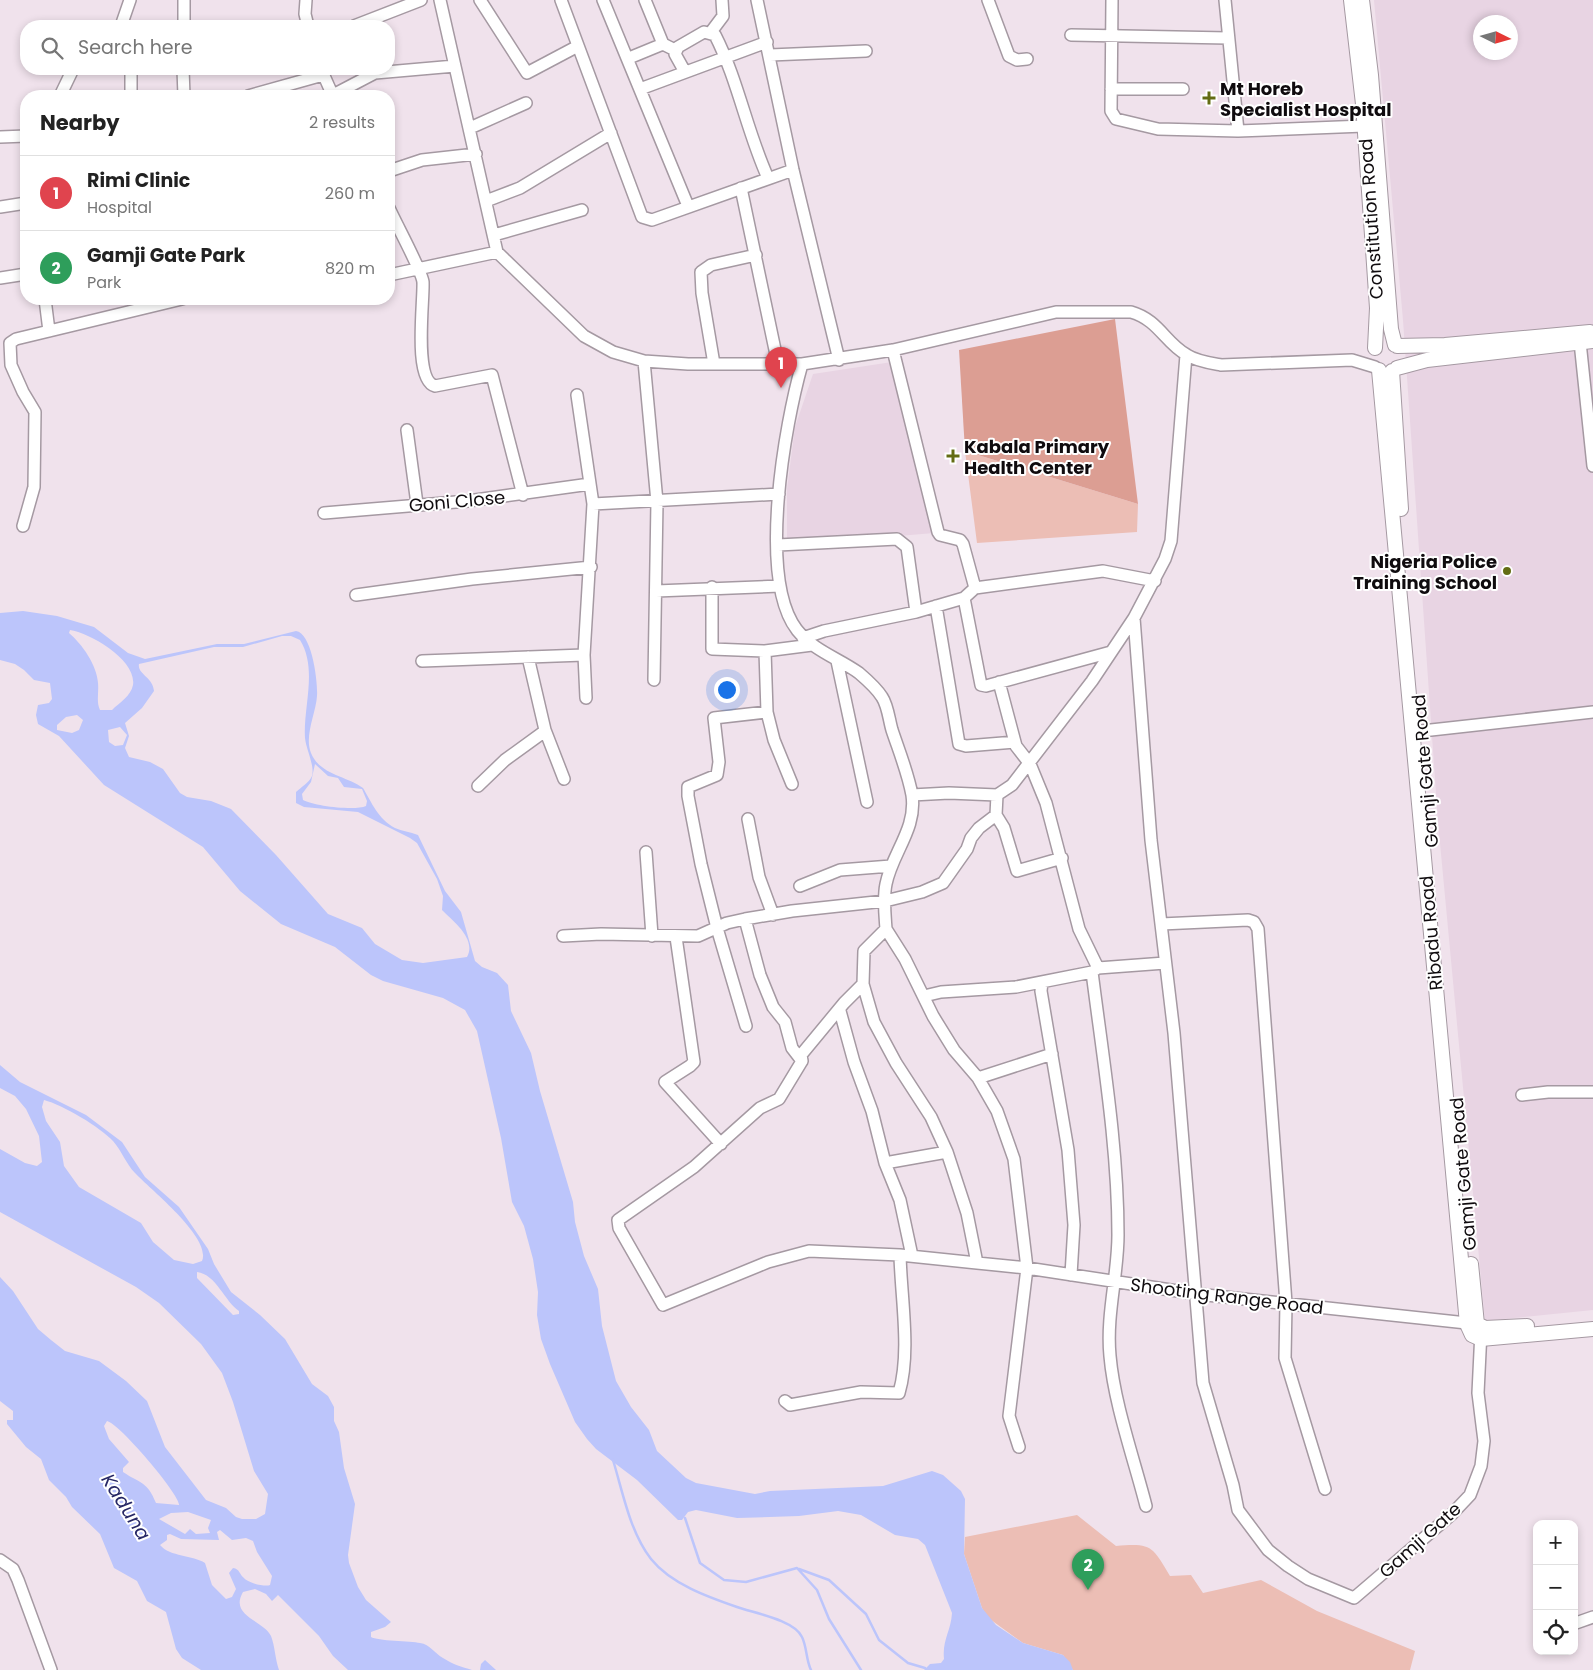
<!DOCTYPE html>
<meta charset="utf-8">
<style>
body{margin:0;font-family:Poppins,sans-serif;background:#f2f2f2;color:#222}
.controls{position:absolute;right:15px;bottom:15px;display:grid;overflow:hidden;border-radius:10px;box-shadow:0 2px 8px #0003}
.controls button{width:45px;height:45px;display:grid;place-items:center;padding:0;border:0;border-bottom:1px solid #e0e0e0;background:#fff;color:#222;font:25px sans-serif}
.compass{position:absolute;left:1473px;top:15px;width:45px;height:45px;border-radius:50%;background:#fff;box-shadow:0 2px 8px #0003;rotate:95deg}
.you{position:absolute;left:726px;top:689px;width:18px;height:18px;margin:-12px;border:4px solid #fff;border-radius:50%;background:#1a73e8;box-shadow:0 0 0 8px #1a73e833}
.badge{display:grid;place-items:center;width:32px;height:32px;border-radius:50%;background:#d93025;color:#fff;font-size:16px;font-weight:700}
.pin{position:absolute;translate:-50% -41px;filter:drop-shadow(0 1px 2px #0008)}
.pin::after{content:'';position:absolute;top:26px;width:18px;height:15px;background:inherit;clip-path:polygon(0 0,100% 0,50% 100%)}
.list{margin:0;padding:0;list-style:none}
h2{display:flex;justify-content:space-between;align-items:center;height:65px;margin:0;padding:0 20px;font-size:21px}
h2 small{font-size:16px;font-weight:400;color:#767676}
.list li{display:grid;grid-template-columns:32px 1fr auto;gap:15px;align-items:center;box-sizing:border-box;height:75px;padding:0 20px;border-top:1px solid #e0e0e0}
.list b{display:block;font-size:19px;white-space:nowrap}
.list p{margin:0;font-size:16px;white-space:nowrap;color:#767676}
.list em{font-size:16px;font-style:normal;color:#767676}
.icon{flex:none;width:28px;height:28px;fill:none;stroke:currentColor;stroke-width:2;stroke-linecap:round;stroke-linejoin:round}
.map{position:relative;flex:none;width:1593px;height:1670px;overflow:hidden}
.search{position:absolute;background:#fff;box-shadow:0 2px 8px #0003;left:20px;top:20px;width:375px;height:55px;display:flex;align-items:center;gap:12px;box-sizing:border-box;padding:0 18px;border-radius:20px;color:#767676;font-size:19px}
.panel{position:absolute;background:#fff;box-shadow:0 2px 8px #0003;left:20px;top:90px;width:375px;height:215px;border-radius:20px}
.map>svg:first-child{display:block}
.built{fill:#e8d4e3;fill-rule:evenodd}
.green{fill:#ecbeb5}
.forest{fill:#dc9e93}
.water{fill:#bcc5fb;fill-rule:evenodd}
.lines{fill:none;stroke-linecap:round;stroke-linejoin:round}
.stream{stroke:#bcc5fb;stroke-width:2.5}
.minor-casing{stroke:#a599a2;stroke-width:14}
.major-casing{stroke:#a599a2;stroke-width:16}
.minor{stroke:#fff;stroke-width:11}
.major{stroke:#fff;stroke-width:14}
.poi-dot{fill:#636c13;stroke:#fff;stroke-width:2}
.labels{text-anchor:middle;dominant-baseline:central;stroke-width:4;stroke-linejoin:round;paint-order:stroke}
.poi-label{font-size:18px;font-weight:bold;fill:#0f0b0e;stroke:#fff;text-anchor:start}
.street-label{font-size:18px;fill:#0f0b0e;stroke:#fff}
.water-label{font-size:19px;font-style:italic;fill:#272866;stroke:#fff}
</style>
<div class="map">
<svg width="1593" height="1670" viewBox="0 0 1593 1670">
<rect width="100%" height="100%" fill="#f0e2ec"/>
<!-- built -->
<path class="built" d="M1374,0H1593V1310L1485,1321L1438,822L1403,320ZM1480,22H1510V52H1480Z
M892,362L934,533L875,538L787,539V489L795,427L813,374Z"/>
<!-- green -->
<path class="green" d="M965,451L1138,504L1137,532L977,543Z
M1077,1515L1116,1546C1152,1543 1152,1546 1170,1576L1191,1575L1203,1593L1261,1580L1317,1611L1415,1651L1410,1670H1073L1063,1655L1023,1643L987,1617L982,1608L964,1554L965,1537Z"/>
<!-- forest -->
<path class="forest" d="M1115,319L1138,504L965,451L959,350Z"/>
<!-- water -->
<path class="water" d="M23,611L57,616L94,627L128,653L145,659L217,644H244L296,631C312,633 318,682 317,696C316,713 304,736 311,753C320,775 347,776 363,788C372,803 378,819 395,828C402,831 410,832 418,835L445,891L461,912L475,961L482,967L497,973L508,985L511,1011L531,1053L540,1091L573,1202L575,1222L584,1256L598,1289L602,1326L616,1381L631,1407L649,1430L657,1451L686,1478L696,1483L755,1494L770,1491L883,1486L932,1471L943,1475L961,1491L965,1499L964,1554L982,1608L996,1625L1023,1643L1063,1655L1070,1662L1073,1670H924L930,1664L941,1663L944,1659C942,1640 951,1631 952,1613L925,1545L918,1539L895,1535L861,1515L838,1511L799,1516L737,1518L696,1510L688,1512L682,1520H678L637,1480L596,1449L587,1439L575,1422L550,1364L541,1339L537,1315L538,1292L533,1259L524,1226L512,1202L501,1138L477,1031L465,1010L443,998L383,981L371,975L335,947L281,924L240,891L203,847L104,785L59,736L38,724L36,715L38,705L49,703L52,699L50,683L34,680L24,670L15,664L0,660V613ZM70,630C90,633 137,660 133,685C131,696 119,703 112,710H100C96,701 99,693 98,683C97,665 82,644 69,633ZM282,636H291L300,640C318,669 303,707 305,738C306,749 315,766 312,776C309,783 301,787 296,792V803L304,807L358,812L410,838L417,843L437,879L443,896L442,910C453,921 477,939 467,957L423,963L402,960L375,944L362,928L328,914L276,855L231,809L211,801L187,797L180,793L163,769L150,762L129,757L125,748L129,736L125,723L142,708L154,691C153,677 137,674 139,664L214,647H243ZM77,715L83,720L79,730L72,733L57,730V725L66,717ZM120,727L127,735L123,745L115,746L109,742L108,730ZM315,764L328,776L338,778L344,787L362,789L367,801L366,806C355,811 314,806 303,800L302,794L311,782Z
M0,1065L20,1082L86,1115L122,1142L145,1177L179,1207L208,1249L214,1264L231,1292L260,1315L285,1339L312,1384L328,1396L334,1407V1421L339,1432L344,1468L355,1504L348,1555L349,1563L358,1587L366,1600L391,1622L385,1627L371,1632V1637C377,1641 411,1641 420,1643C430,1644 435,1654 443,1658C452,1664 462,1667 472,1670H348L333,1656L319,1636L278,1595L272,1601L266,1594L255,1589L243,1592C229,1616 263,1620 271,1636C275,1646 275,1659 279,1670H201L182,1658L176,1649L166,1612L147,1601L137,1581L114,1568L100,1534L72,1507L66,1497L49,1480L41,1459L26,1447L7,1424V1420H13V1411L0,1401V1277L13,1291L38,1329L51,1340L65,1351L99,1361L126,1381L147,1401L165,1447L206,1500L226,1508L236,1517L242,1519H256L265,1514L268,1494L254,1471L233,1402L222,1373L201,1344L159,1303L136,1287L0,1212V1149L25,1163L37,1166L42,1162L39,1136L26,1109L15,1096L0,1088ZM44,1100C63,1105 100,1127 113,1141C122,1151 126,1164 135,1173C151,1190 212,1238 202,1261L193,1264L174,1260L153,1242L141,1223L79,1187L64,1166L60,1142L46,1121L42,1107ZM197,1272C216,1274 225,1302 239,1311V1314L233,1315L197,1278ZM107,1421C119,1423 181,1496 179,1505L156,1503C147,1481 141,1484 123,1472V1468L129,1462L109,1439L104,1426ZM188,1512L211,1520L208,1528L210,1533L196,1534L190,1529L185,1534L159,1519L171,1513ZM220,1530L232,1540L246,1538L253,1541L257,1552L272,1576L270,1585C265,1587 248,1583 244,1578C239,1574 240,1569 233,1568L229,1573L236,1589L232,1597L226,1599L212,1585L205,1563C193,1555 170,1557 160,1545L167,1540V1535L170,1534L181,1539L219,1540L217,1532Z
M485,1660L496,1670H480L481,1664Z"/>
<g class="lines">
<!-- stream -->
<path class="stream" d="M613,1460C623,1493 630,1532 651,1559C671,1584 708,1597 737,1607C754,1613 794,1620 802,1637C807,1647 806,1660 811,1670
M685,1518L700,1563L724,1580L746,1582L797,1568L817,1590L829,1619L861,1670
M799,1569L829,1580L866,1614L879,1640L908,1663L925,1668"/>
<defs>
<path id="minor" d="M306,0L305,14L308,26
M440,0L497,252L584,336L613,352L644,361L688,364H802L893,350L1056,312H1131C1159,320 1165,343 1187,355C1196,361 1210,363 1221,365L1352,360L1375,367
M480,0L527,73L578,46
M561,0L642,217L652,220L793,170
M603,0L688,206
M645,0L663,44
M757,0L793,170L839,360
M988,0L1009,56L1017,60L1027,59
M1112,0L1111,111L1116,119L1158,129L1238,131L1364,126
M1225,0L1238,131
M121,26L130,0
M184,26V0
M354,26L421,0
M711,32L723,16L722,0
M1071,35L1228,38
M770,55L866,51
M629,58L663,44L675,50
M131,69V96
M183,69L184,96
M321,69L333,96
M685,72L675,54L678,47L704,32L715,35C738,80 747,132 768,178
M640,89L767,42
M1111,89H1183
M333,95L375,73L455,66
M60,96L73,69
M248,96L323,75
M470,128L526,103
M0,137L26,136
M389,171L422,160L476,154
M741,188L778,364
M486,201L520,188L611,133
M0,207L26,203
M389,208C395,222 422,271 423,282C424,301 413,380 435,386L492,375L523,495
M494,235L582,210
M389,275L497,252
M0,278L26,274
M45,299L49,331
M1580,342L1593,466
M893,350L938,532L940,535L960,540L963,544L975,588
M644,361L657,502L654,680
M714,364L702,293L701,272L711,265L756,255
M802,364C785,424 757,578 797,630C814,651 838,658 859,673C866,679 877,689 882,697C888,706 889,720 892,730C899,751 908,773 912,795C917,829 892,853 886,884C883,898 885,915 886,929L864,951L863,984L874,1022L896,1063L931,1117L947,1152L967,1213L977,1263L1027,1268L1197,1294L1476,1324
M577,395L593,504L584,655L586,698
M407,430L417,504
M593,504L779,494
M324,513L468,501L590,484
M23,526L34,487L35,412L23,392L11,365L10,343L16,339L182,299
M778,545L897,539L907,547L916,612
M712,587V649L765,651L812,645
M656,591L780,586
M356,595L472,579L591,567
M964,598L981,685L986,686L1111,652
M936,606L959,744L966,746L1015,742
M1134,618L1151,840L1174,1033L1203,1383L1233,1485L1238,1510L1268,1550L1288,1566L1308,1579L1354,1598L1452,1514L1470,1495L1481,1466L1484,1441L1478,1393L1481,1331
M803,638L824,631L916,612L964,598L975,588L1103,571L1155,581
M765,651L767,712L774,740L792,784
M528,657L545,730L564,779
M422,661L584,655
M837,661L867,802
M999,682L1016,746L1030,764L1046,803L1079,929L1098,968
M1422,731L1593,712
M478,786L505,760L545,731
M912,795L949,793L997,795L1012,785L1092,681L1134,618L1165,559L1171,541L1186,355
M996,815L1004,828L1017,871L1062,858
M748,819L759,877L773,915
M646,852L652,936
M800,886L840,870L891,866
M745,919L760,975L773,1007L785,1022L792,1048L802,1061
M1161,924L1248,920L1254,922L1258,929L1286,1303L1285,1358L1325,1489
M886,929L905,959L933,1016L954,1050L978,1078L997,1111L1014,1159L1027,1268L1009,1416L1019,1447
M563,936L601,934L698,936L727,923L745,919L792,911L885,901L922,892L943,883L967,849L971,838L979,828L996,815L997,795
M676,937L694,1062L690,1066L665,1082L721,1144
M1092,972C1103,1059 1118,1147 1118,1235C1118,1275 1106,1315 1110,1356C1114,1403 1134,1459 1146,1506
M1042,982L1041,991L1068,1150L1074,1225L1071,1275
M863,984L844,1003L801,1055L802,1061L779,1099L760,1108L694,1167L618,1220L619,1228L663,1305L768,1262L809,1251L900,1255L977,1263
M924,996L941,992L1016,987L1092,972L1098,968L1165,963
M840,1011L854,1062L872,1111L885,1163L900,1200L912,1256
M746,1026L717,928L701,864L688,796V787L717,775L719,762L714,718L767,712
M978,1078L1052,1054
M1522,1095L1548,1092H1593
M885,1163L947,1152
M785,1401L790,1405L861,1392L899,1393C911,1352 901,1298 900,1255
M0,1560L13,1569L18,1580L51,1670
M1576,1623L1593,1617"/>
<path id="major" d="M1351,0L1363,104L1377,308L1375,348
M1362,0L1371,75L1391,329L1395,345
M1397,346L1445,345L1590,332
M1397,368L1427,360L1593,341
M1379,370L1467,1324L1472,1335L1481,1339L1593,1329
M1392,371L1401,509
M1471,1264L1477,1324L1485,1328L1527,1326"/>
</defs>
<!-- minor casing -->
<use href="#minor" class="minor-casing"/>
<!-- major casing -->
<use href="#major" class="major-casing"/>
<!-- minor -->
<use href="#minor" class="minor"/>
<!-- major -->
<use href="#major" class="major"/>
</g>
<!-- markers -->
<g class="poi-dot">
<path d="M1206.5 90.5h5v5h5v5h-5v5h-5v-5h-5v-5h5z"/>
<path d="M950.5 448.5h5v5h5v5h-5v5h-5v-5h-5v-5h5z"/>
<circle cx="1507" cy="571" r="5"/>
</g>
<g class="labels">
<!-- poi labels -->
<g class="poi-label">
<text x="1220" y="88">Mt Horeb<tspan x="1220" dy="21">Specialist Hospital</tspan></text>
<text x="964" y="446">Kabala Primary<tspan x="964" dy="21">Health Center</tspan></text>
<text x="1497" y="561" text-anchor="end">Nigeria Police<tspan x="1497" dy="21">Training School</tspan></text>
</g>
<!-- street labels -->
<g class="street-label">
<text transform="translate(1371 219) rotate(-94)">Constitution Road</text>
<text transform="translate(457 501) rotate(-5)">Goni Close</text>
<text transform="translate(1425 771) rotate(-95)">Gamji Gate Road</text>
<text transform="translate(1431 933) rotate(-95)">Ribadu Road</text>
<text transform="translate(1463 1174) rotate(-95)">Gamji Gate Road</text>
<text transform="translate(1227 1296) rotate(7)">Shooting Range Road</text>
<text transform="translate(1420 1540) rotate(-42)">Gamji Gate</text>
</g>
<!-- water labels -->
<g class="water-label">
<text transform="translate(126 1507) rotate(58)">Kaduna</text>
</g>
</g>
</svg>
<div class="controls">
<button>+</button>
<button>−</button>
<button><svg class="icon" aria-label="locate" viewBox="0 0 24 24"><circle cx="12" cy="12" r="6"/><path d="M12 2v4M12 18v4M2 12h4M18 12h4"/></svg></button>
</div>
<svg class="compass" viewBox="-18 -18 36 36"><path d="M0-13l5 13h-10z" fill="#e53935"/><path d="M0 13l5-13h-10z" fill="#767676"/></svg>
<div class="you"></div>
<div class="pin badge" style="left:781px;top:388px;background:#e0444e">1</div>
<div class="pin badge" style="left:1088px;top:1590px;background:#2e9e5b">2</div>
<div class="search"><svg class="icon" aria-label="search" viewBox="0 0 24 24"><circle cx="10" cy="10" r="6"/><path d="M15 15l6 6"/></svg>Search here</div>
<section class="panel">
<h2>Nearby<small>2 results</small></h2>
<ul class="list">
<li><span class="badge" style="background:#e0444e">1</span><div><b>Rimi Clinic</b><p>Hospital</p></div><em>260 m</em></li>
<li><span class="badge" style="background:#2e9e5b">2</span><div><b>Gamji Gate Park</b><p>Park</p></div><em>820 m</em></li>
</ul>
</section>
</div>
